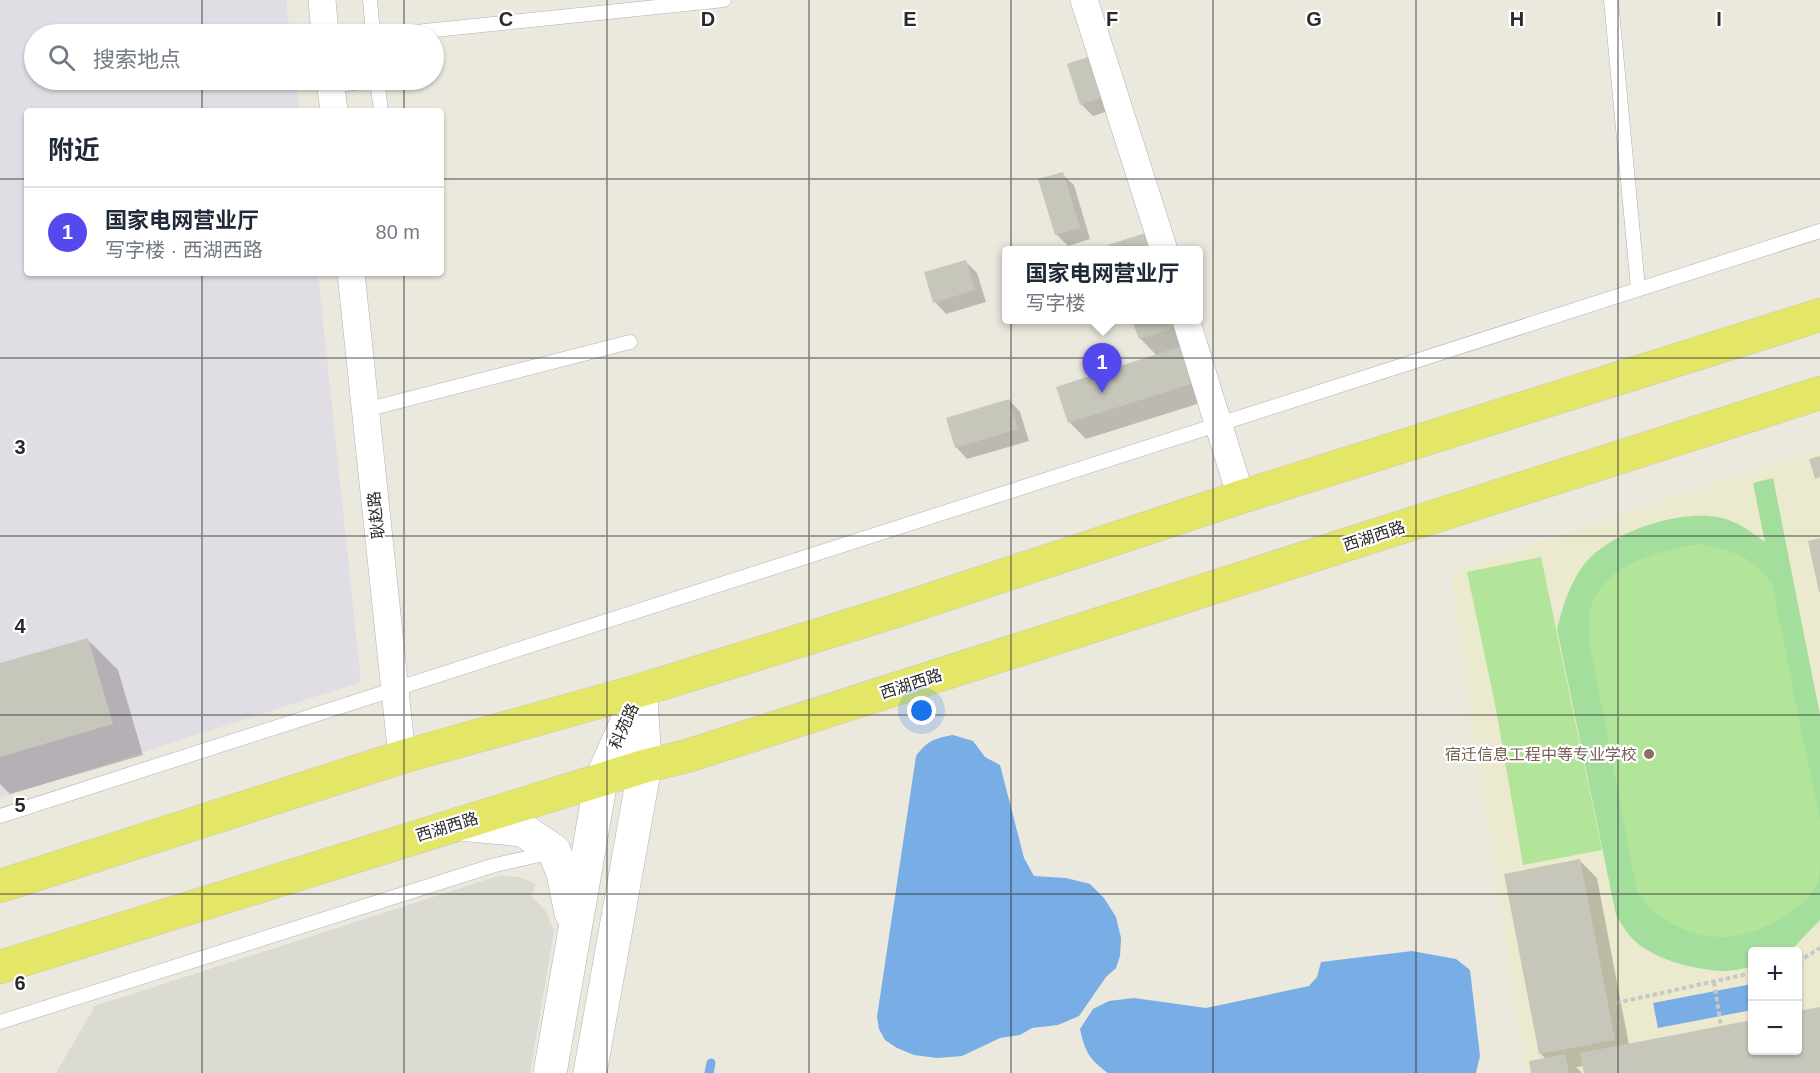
<!DOCTYPE html>
<html lang="zh">
<meta charset="utf-8">
<style>
body{margin:0;font-family:Helvetica,"Noto Sans SC",sans-serif;background:#f2f2f3;color:#1f2937}
.controls{position:absolute;right:18px;bottom:18px;display:grid;overflow:hidden;border-radius:6px;box-shadow:0 2px 4px #0004}
.controls button{width:54px;height:54px;display:grid;place-items:center;padding:0;border:0;border-bottom:2px solid #e0e1e3;background:#fff;color:#1f2937;font:30px sans-serif}
.you{position:absolute;left:922px;top:711px;width:21px;height:21px;margin:-15px;border:4px solid #fff;border-radius:50%;background:#1a73e8;box-shadow:0 0 0 9px #1a73e833}
.badge{display:grid;place-items:center;width:39px;height:39px;border-radius:50%;background:#5349ec;color:#fff;font-size:20px;font-weight:700}
.pin{position:absolute;translate:-50% -50px;filter:drop-shadow(0 2px 3px #0008)}
.pin::after{content:'';position:absolute;top:32px;width:21px;height:18px;background:inherit;clip-path:polygon(0 0,100% 0,50% 100%)}
.popup{position:absolute;left:1002px;top:246px;width:201px;height:78px;box-sizing:border-box;display:grid;place-content:center;border-radius:6px;background:#fff;filter:drop-shadow(0 2px 4px #0005);font-size:20px;white-space:nowrap;color:#747a83}
.popup b{font-size:22px;color:#1f2937}
.popup::after{content:'';position:absolute;left:50%;top:100%;margin-left:-12px;border:12px solid transparent;border-top-color:#fff}
.list{margin:0;padding:0;list-style:none}
h2{display:flex;justify-content:space-between;align-items:center;height:78px;margin:0;padding:0 24px;font-size:26px}
h2 small{font-size:20px;font-weight:400;color:#747a83}
.list li{display:grid;grid-template-columns:39px 1fr auto;gap:18px;align-items:center;box-sizing:border-box;height:90px;padding:0 24px;border-top:2px solid #e0e1e3}
.list b{display:block;font-size:22px;white-space:nowrap}
.list p{margin:0;font-size:20px;white-space:nowrap;color:#747a83}
.list em{font-size:20px;font-style:normal;color:#747a83}
.icon{flex:none;width:33px;height:33px;fill:none;stroke:currentColor;stroke-width:2;stroke-linecap:round;stroke-linejoin:round}
.map{position:relative;flex:none;width:1820px;height:1073px;overflow:hidden}
.search{position:absolute;background:#fff;box-shadow:0 2px 4px #0004;left:24px;top:24px;width:420px;height:66px;display:flex;align-items:center;gap:15px;box-sizing:border-box;padding:0 21px;border-radius:33px;color:#747a83;font-size:22px}
.panel{position:absolute;background:#fff;box-shadow:0 2px 4px #0004;left:24px;top:108px;width:420px;height:168px;border-radius:6px}
.map>svg:first-child{display:block}
.industrial{fill:#e1dde4}
.education{fill:#ebe9ce;fill-rule:evenodd}
.green{fill:#a3de9d}
.pitch{fill:#b2e49a}
.plaza{fill:#dbdad3}
.water{fill:#78ade5}
.shadow{fill:#0003}
.lines{fill:none;stroke-linecap:round;stroke-linejoin:round}
.stream{stroke:#78ade5;stroke-width:9}
.building{fill:#c7c6bb}
.service-casing{stroke:#b1b0bd;stroke-width:15}
.minor-casing{stroke:#b1b0bd;stroke-width:28}
.tertiary-casing{stroke:#b1b0bd;stroke-width:34}
.primary-casing{stroke:#c8c8c8;stroke-width:34}
.path{stroke:#c8c8c8;stroke-width:4;stroke-dasharray:4.5 3;stroke-linecap:butt}
.service{stroke:#fff;stroke-width:14}
.minor{stroke:#fff;stroke-width:27}
.tertiary{stroke:#fff;stroke-width:33}
.primary{stroke:#e4e667;stroke-width:33}
.grid{fill:none;stroke:#2a2a2a;stroke-width:1.5;stroke-opacity:0.55}
.education-dot{fill:#8d6e63;stroke:#fff;stroke-width:2}
.labels{text-anchor:middle;dominant-baseline:central;stroke-width:4.5;stroke-linejoin:round;paint-order:stroke}
.street-label{font-size:16px;fill:#2a2a2a;stroke:#fff}
.education-label{font-size:16px;fill:#785e54;stroke:#fff;text-anchor:end}
.grid-label{font-size:20px;text-anchor:middle;font-weight:bold;fill:#2a2a2a;stroke:#fff;stroke-width:4.5;stroke-linejoin:round;paint-order:stroke}
</style>
<div class="map">
<svg width="1820" height="1073" viewBox="0 0 1820 1073">
<rect width="100%" height="100%" fill="#ebe8dd"/>
<!-- industrial -->
<path class="industrial" d="M0,0H286L290,34H34V80H296L299,111H27V273H318L361,682L0,798Z"/>
<!-- education -->
<path class="education" d="M1820,452V1073H1526L1450,572L1773,464ZM1752,952H1798V1050H1752Z"/>
<!-- green -->
<path class="green" d="M1773,478L1820,715V920L1794,947L1787,951L1752,952V967C1743,968 1734,971 1724,971C1694,970 1649,959 1629,935C1624,929 1620,921 1616,915L1557,629C1563,605 1570,582 1586,562C1612,532 1677,510 1717,517C1736,520 1750,531 1765,542L1753,483Z"/>
<!-- pitch -->
<path class="pitch" d="M1699,544C1732,551 1751,555 1772,583C1783,638 1794,693 1805,749C1810,772 1816,796 1820,820C1820,832 1820,845 1820,857C1820,864 1820,872 1819,879C1810,909 1755,936 1726,937C1691,938 1656,921 1637,892L1589,641C1589,634 1588,626 1589,618C1596,565 1655,552 1699,544Z
M1541,557L1602,850L1523,865L1496,709L1467,572Z"/>
<!-- plaza -->
<path class="plaza" d="M498,876L519,877L536,884L531,896L545,910L554,931L530,1073H56L95,1006Z"/>
<!-- water -->
<path class="water" d="M953,735L973,741L985,757L1000,765L1024,858L1034,876L1066,878L1090,884L1104,898L1116,917L1121,938L1120,956L1116,968L1106,977L1079,1016L1058,1025L1032,1028L1020,1035L1000,1038L962,1056L937,1058L914,1055L897,1048L885,1040L879,1029L877,1017L916,756C927,741 935,738 953,735Z
M1412,951L1456,959L1470,970L1480,1056L1476,1073H1108C1089,1059 1085,1052 1080,1029L1093,1009L1109,1001L1134,998L1206,1008L1309,986L1317,977L1321,962Z
M1752,984V1010L1658,1028L1653,1003Z"/>
<!-- shadow -->
<path class="shadow" d="M1069,65L1115,109L1093,116L1082,105Z
M1062,174L1074,185L1090,239L1068,246L1056,234Z
M1109,246L1164,250H1111Z
M966,262L977,273L986,302L946,314L935,302Z
M1134,320H1187L1213,399L1086,439L1069,422L1157,356L1140,338Z
M1009,400L1020,412L1029,441L967,459L956,447Z
M87,639L118,670L143,755L10,794L0,784V664Z
M1580,861L1597,878L1629,1045L1752,1021V1050H1798V1013L1820,1008V1073H1586L1584,1066L1576,1067L1582,1073H1533L1546,1059L1540,1053Z"/>
<g class="lines">
<!-- stream -->
<path class="stream" d="M709,1073L711,1063"/>
</g>
<!-- building -->
<path class="building" d="M1091,56L1104,97L1080,105L1067,64Z
M1063,172L1080,228L1055,235L1038,179Z
M1148,232L1154,250H1110L1108,245Z
M966,260L975,290L933,303L924,272Z
M1132,320H1176L1179,326L1139,339Z
M1185,345L1197,382L1068,423L1056,387Z
M1009,399L1018,429L955,448L946,418Z
M1820,456V477L1815,479L1809,459Z
M1820,538V592H1819L1808,541Z
M88,638L113,724L0,757V663Z
M1580,859L1615,1040L1539,1054L1504,874Z
M1820,1007V1073H1584L1580,1053L1752,1020V1050H1798V1011Z
M1565,1054L1569,1073H1531L1529,1061Z"/>
<g class="lines">
<defs>
<path id="service" d="M370,0L373,34
M1611,0L1638,288
M396,34L724,0
M331,86L377,80L381,111
M365,410L630,342
M0,816C605,616 1212,422 1820,231
M0,1022L495,865L548,853"/>
<path id="minor" d="M322,0L325,34
M1084,0L1164,250
M330,80L334,111
M351,273L402,757
M1186,320L1241,497"/>
<path id="tertiary" d="M459,824L523,830L554,851L563,873L571,913
M550,1073L601,780L641,690
M590,1073L645,766L641,696"/>
<path id="primary" d="M0,886L402,757L641,690L899,610L1241,497L1820,315
M0,967L645,766L687,756L1820,393"/>
</defs>
<!-- service casing -->
<use href="#service" class="service-casing"/>
<!-- minor casing -->
<use href="#minor" class="minor-casing"/>
<!-- tertiary casing -->
<use href="#tertiary" class="tertiary-casing"/>
<!-- primary casing -->
<use href="#primary" class="primary-casing"/>
<!-- path -->
<path class="path" d="M1798,962L1820,948
M1714,982L1721,1026
M1616,1003L1752,973"/>
<!-- service -->
<use href="#service" class="service"/>
<!-- minor -->
<use href="#minor" class="minor"/>
<!-- tertiary -->
<use href="#tertiary" class="tertiary"/>
<!-- primary -->
<use href="#primary" class="primary"/>
</g>
<!-- grid -->
<path class="grid" d="M202,0V34M404,0V34M607,0V1073M809,0V1073M1011,0V1073M1213,0V1073M1416,0V1073M1618,0V1073M202,80V111M404,80V111M0,179H27M441,179H1820M202,273V1073M404,273V1073M0,358H1820M0,536H1820M0,715H1820M0,894H1820"/>
<!-- markers -->
<circle class="education-dot" cx="1649" cy="754" r="6"/>
<g class="labels">
<!-- street labels -->
<g class="street-label">
<text transform="translate(376 515) rotate(-96)">耿赵路</text>
<text transform="translate(1374 536) rotate(-18)">西湖西路</text>
<text transform="translate(911 684) rotate(-18)">西湖西路</text>
<text transform="translate(624 726) rotate(-66)">科苑路</text>
<text transform="translate(447 827) rotate(-17)">西湖西路</text>
</g>
<!-- education labels -->
<g class="education-label">
<text x="1637" y="754">宿迁信息工程中等专业学校</text>
</g>
</g>
<g class="grid-label">
<text x="506" y="26">C</text>
<text x="708" y="26">D</text>
<text x="910" y="26">E</text>
<text x="1112" y="26">F</text>
<text x="1314" y="26">G</text>
<text x="1517" y="26">H</text>
<text x="1719" y="26">I</text>
<text x="20" y="454">3</text>
<text x="20" y="633">4</text>
<text x="20" y="812">5</text>
<text x="20" y="990">6</text>
</g>
</svg>
<div class="controls">
<button>+</button>
<button>−</button>
</div>
<div class="you"></div>
<div class="pin badge" style="left:1102px;top:393px">1</div>
<div class="popup"><b>国家电网营业厅</b>写字楼</div>
<div class="search"><svg class="icon" aria-label="search" viewBox="0 0 24 24"><circle cx="10" cy="10" r="6"/><path d="M15 15l6 6"/></svg>搜索地点</div>
<section class="panel">
<h2>附近<small></small></h2>
<ul class="list">
<li><span class="badge">1</span><div><b>国家电网营业厅</b><p>写字楼 · 西湖西路</p></div><em>80 m</em></li>
</ul>
</section>
</div>
